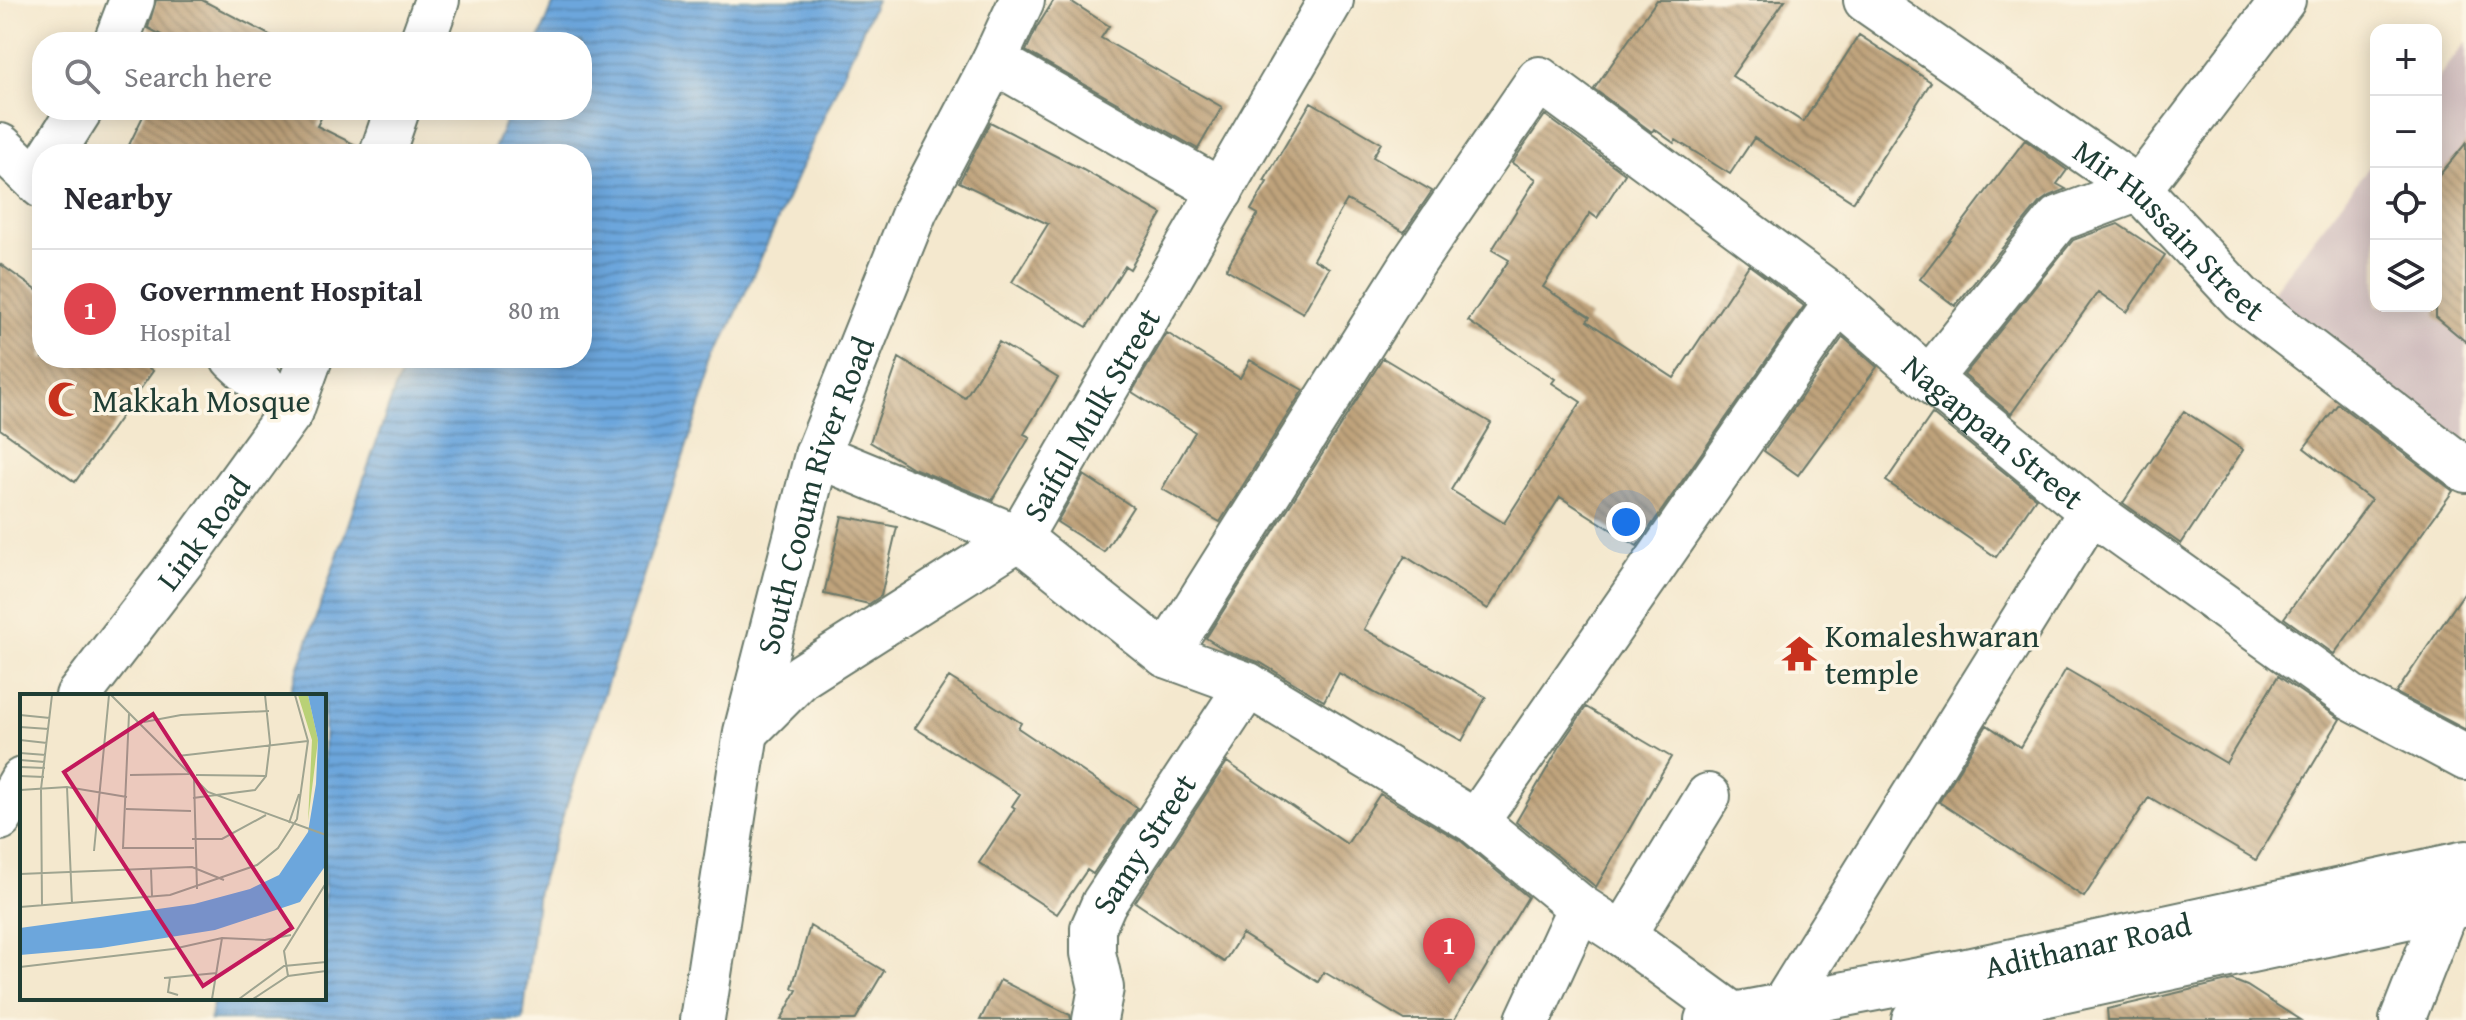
<!DOCTYPE html>
<meta charset="utf-8">
<style>
body{margin:0;font-family:"Gentium Book Plus",serif;background:#f7f7f7;color:#2b2b33}
.controls{position:absolute;right:24px;top:24px;display:grid;overflow:hidden;border-radius:16px;box-shadow:0 4px 20px #0003}
.controls button{width:72px;height:72px;display:grid;place-items:center;padding:0;border:0;border-bottom:2px solid #e1e1e2;background:#fff;color:#2b2b33;font:40px sans-serif}
.you{position:absolute;left:1626px;top:522px;width:28px;height:28px;margin:-20px;border:6px solid #fff;border-radius:50%;background:#1a73e8;box-shadow:0 0 0 12px #1a73e833}
.badge{display:grid;place-items:center;width:52px;height:52px;border-radius:50%;background:#b45309;color:#fff;font-size:26px;font-weight:700}
.pin{position:absolute;translate:-50% -66px;filter:drop-shadow(0 2px 4px #0008)}
.pin::after{content:'';position:absolute;top:42px;width:28px;height:24px;background:inherit;clip-path:polygon(0 0,100% 0,50% 100%)}
.list{margin:0;padding:0;list-style:none}
h2{display:flex;justify-content:space-between;align-items:center;height:104px;margin:0;padding:0 32px;font-size:34px}
h2 small{font-size:26px;font-weight:400;color:#7c7c81}
.list li{display:grid;grid-template-columns:52px 1fr auto;gap:24px;align-items:center;box-sizing:border-box;height:120px;padding:0 32px;border-top:2px solid #e1e1e2}
.list b{display:block;font-size:30px;white-space:nowrap}
.list p{margin:0;font-size:26px;white-space:nowrap;color:#7c7c81}
.list em{font-size:26px;font-style:normal;color:#7c7c81}
.icon{flex:none;width:44px;height:44px;fill:none;stroke:currentColor;stroke-width:2;stroke-linecap:round;stroke-linejoin:round}
.map{position:relative;flex:none;width:2466px;height:1020px;overflow:hidden}
.search{position:absolute;background:#fff;box-shadow:0 4px 20px #0003;left:32px;top:32px;width:560px;height:88px;display:flex;align-items:center;gap:20px;box-sizing:border-box;padding:0 28px;border-radius:32px;color:#7c7c81;font-size:30px}
.panel{position:absolute;background:#fff;box-shadow:0 4px 20px #0003;left:32px;top:144px;width:560px;height:224px;border-radius:32px}
.map>svg:first-child{display:block}
.industrial{fill:#d1bfbf}
.water{fill:url(#water-rules);stroke:#467288;stroke-width:2}
.building{fill:url(#building-back-hatch)}
.lines{fill:none;stroke-linecap:round;stroke-linejoin:round}
.minor-casing{stroke:#6a796a;stroke-width:48}
.major-casing{stroke:#6a796a;stroke-width:48}
.minor{stroke:#fff;stroke-width:44}
.major{stroke:#fff;stroke-width:44}
.labels{text-anchor:middle;dominant-baseline:central;stroke-width:7;stroke-linejoin:round;paint-order:stroke}
.street-label{font-size:32px;fill:#1f3d34;stroke:#fcf5e5}
.poi-label{font-size:32px;fill:#1f3d34;stroke:#fcf5e5;text-anchor:start}
.inset-road{fill:none;stroke:#9fa490;stroke-width:2}
.view{fill:#c2185b;fill-opacity:0.15;stroke:#c2185b;stroke-width:4}
.inset-edge{fill:none;stroke:#1f3d34;stroke-width:4}
</style>
<div class="map">
<svg width="2466" height="1020" viewBox="0 0 2466 1020">
<defs>
<pattern id="water-rules" width="6" height="5" patternUnits="userSpaceOnUse" patternTransform="scale(2)"><rect width="6" height="5" fill="#6ca6dc"/><path d="M0 2.5h6" fill="none" stroke="#5888b3"/></pattern>
<pattern id="building-back-hatch" width="6" height="6" patternUnits="userSpaceOnUse" patternTransform="scale(2)"><rect width="6" height="6" fill="#bfa37c"/><path d="M-1 5l2 2M0 0l6 6M5-1l2 2" fill="none" stroke="#9b8666"/></pattern>
</defs>
<rect width="100%" height="100%" fill="#fcf5e5"/>
<filter id="ink" filterUnits="userSpaceOnUse"><feTurbulence type="fractalNoise" baseFrequency=".0125" numOctaves="2"/><feDisplacementMap in="SourceGraphic" scale="16" xChannelSelector="R" yChannelSelector="G"/><feConvolveMatrix kernelMatrix="1 2 1 2 8 2 1 2 1" color-interpolation-filters="sRGB"/></filter>
<filter id="wash" filterUnits="userSpaceOnUse"><feTurbulence type="fractalNoise" baseFrequency=".006" numOctaves="4" result="noise"/><feDisplacementMap in="SourceGraphic" scale="32" xChannelSelector="R" yChannelSelector="G"/><feGaussianBlur stdDeviation="1.8" result="paint"/><feColorMatrix in="noise" values="0 0 0 0 0 0 0 0 0 0 0 0 0 0 0 0 0 1.4 0 .05"/><feComposite in="paint" operator="in"/></filter>
<g filter="url(#wash)">
<rect width="100%" height="100%" fill="#f4e8ce"/>
<!-- industrial -->
<path class="industrial" d="M2466,42V459L2264,303L2376,158V306H2436V81Z"/>
<!-- water -->
<path class="water" d="M555,0H876L717,356L538,890L523,1020H210L214,998H324V696H289L395,388L408,358H582V154H492L510,110H582V42H538Z"/>
<g id="blocks">
<!-- building -->
<path class="building" d="M156,0H202L283,42H174L148,28Z
M1054,0H1069L1109,26L1101,38L1222,107L1198,149L1026,51L1037,27Z
M1657,0H1785L1732,76L1803,122L1859,35L1931,82L1853,202L1754,138L1730,174L1676,140L1674,143L1654,129L1652,132L1594,89Z
M1311,102L1381,143L1373,157L1432,191L1404,232L1347,200L1313,259L1329,268L1303,313L1226,269L1258,214L1251,210L1267,182L1264,181Z
M146,110H325L317,126L358,146V154H147L129,145Z
M1545,115L1625,174L1597,218L1590,213L1543,287L1590,317L1587,321L1674,378L1749,265L1804,306L1637,546L1560,497L1488,609L1405,556L1364,629L1486,697L1462,741L1339,673L1324,701L1261,663L1225,650L1206,638L1383,358L1491,423L1451,490L1504,523L1581,402L1552,383L1555,379L1468,321L1509,260L1492,250L1536,179L1512,163Z
M990,122L1083,170L1162,214L1130,269L1125,266L1087,327L1012,282L1048,224L959,182Z
M2025,140L2067,170L2057,184L2066,189L2049,196L2039,203L1955,306L1920,279Z
M2466,143V342L2436,317V179Z
M2118,224L2165,255L2127,312L2098,292L2011,414L1964,375L2073,240Z
M0,264L42,294V358H134L153,371L75,482L0,429Z
M1167,333L1240,378L1250,360L1303,390L1220,522L1162,489L1195,432L1132,392Z
M1843,337L1877,367L1798,475L1764,451Z
M999,342L1058,378L1024,434L1030,437L992,500L911,467L870,442L899,358L965,398Z
M2338,404L2453,491L2334,654L2284,618L2371,500L2304,448Z
M2184,411L2243,450L2181,544L2123,503Z
M1932,414L2036,498L1996,557L1886,481Z
M1084,475L1133,507L1104,552L1057,522Z
M842,516L897,527L881,596L869,604L824,594Z
M2466,590V730L2396,693Z
M2066,669L2226,763L2278,676L2340,719L2256,860L2149,797L2084,897L1939,802L1987,725L2020,747Z
M949,677L1021,723L1018,728L1137,808L1093,874L1087,870L1057,914L979,863L1015,808L1012,806L1020,794L915,728Z
M1586,707L1671,757L1596,887L1516,822L1563,741Z
M1227,762L1347,844L1380,794L1462,842L1528,897L1454,1020H1405L1324,972L1318,982L1242,934L1224,962L1135,902Z
M810,926L884,971L855,1020H781L797,990L792,988Z
M1000,980L1070,1015L1071,1020H980Z
M2232,980L2247,986L2300,1020H2108L2107,1009Z"/>
</g>
</g>
<g filter="url(#ink)">
<use href="#blocks" fill-opacity="0" stroke="#6a796a" stroke-width="2"/>
<g class="lines">
<defs>
<g id="minor">
<path id="s1" d="M1866,0L2139,189L2242,299L2466,470"/>
<path d="M116,42L132,0"/>
<path d="M422,42L437,0"/>
<path d="M994,61L1221,191"/>
<path d="M0,146L42,186"/>
<path d="M52,154L80,110"/>
<path d="M382,154L397,110"/>
<path d="M233,358L291,411"/>
<path d="M1929,379L2058,219L2139,189L2283,0"/>
<path d="M817,455L1019,538L1166,655L1248,685L1476,822L1580,907L1623,935L1734,1016"/>
<path id="s2" d="M1166,655L1411,266L1539,79L1838,300L1929,379L2091,511L2351,697L2466,758"/>
<path id="s3" d="M78,696L188,553L291,411L310,358"/>
<path id="s4" d="M747,731L802,676L1019,538L1331,0"/>
<path d="M0,818L22,780"/>
<path d="M1476,822L1838,300"/>
<path d="M1623,935L1708,796"/>
<path d="M1783,1006L2091,511"/>
<path id="s5" d="M702,1020L746,732L817,455L915,211L994,61L1022,0"/>
<path id="s6" d="M1095,1020L1101,988L1093,953V928L1104,903L1248,685"/>
<path d="M1528,1020L1580,907"/>
<path d="M2402,1020L2446,908"/>
</g>
<g id="major">
<path id="s7" d="M1707,1020L1967,971L2466,863"/>
<path d="M1914,1020L1991,1006L2466,904"/>
</g>
</defs>
<!-- minor casing -->
<use href="#minor" class="minor-casing"/>
<!-- major casing -->
<use href="#major" class="major-casing"/>
<!-- minor -->
<use href="#minor" class="minor"/>
<!-- major -->
<use href="#major" class="major"/>
</g>
</g>
<!-- icons -->
<defs>
<symbol id="mosque-bare" viewBox="-9 -9 18 18"><path d="M3.5-4.9A6 6 0 1 0 3.5 4.9A5 5 0 1 1 3.5-4.9Z" fill="#c8321e" stroke="#fcf5e5" stroke-width="2.5" paint-order="stroke"/></symbol>
<symbol id="temple-bare" viewBox="-9 -9 18 18"><path d="M0-6L5-2H3V0L6.5 2.5H4V6H1.5V3h-3V6H-4V2.5H-6.5L-3 0V-2H-5Z" fill="#c8321e" stroke="#fcf5e5" stroke-width="2.5" paint-order="stroke"/></symbol>
</defs>
<g fill-rule="evenodd">
<use href="#mosque-bare" x="40" y="374" width="51" height="51"/>
<use href="#temple-bare" x="1774" y="628" width="51" height="51"/>
</g>
<g class="labels">
<!-- street labels -->
<g class="street-label">
<text stroke="none"><textPath href="#s1" startOffset="382">Mir Hussain Street</textPath></text>
<text stroke="none"><textPath href="#s4" startOffset="478">Saiful Mulk Street</textPath></text>
<text stroke="none"><textPath href="#s2" startOffset="1262">Nagappan Street</textPath></text>
<text stroke="none"><textPath href="#s5" startOffset="538">South Cooum River Road</textPath></text>
<text stroke="none"><textPath href="#s3" startOffset="206">Link Road</textPath></text>
<text stroke="none"><textPath href="#s6" startOffset="192">Samy Street</textPath></text>
<text stroke="none"><textPath href="#s7" startOffset="388">Adithanar Road</textPath></text>
</g>
<!-- poi labels -->
<g class="poi-label">
<text x="92" y="400">Makkah Mosque</text>
<text x="1825" y="635">Komaleshwaran<tspan x="1825" dy="37">temple</tspan></text>
</g>
</g>
<!-- overview -->
<g transform="translate(20 694)">
<rect width="306" height="306" fill="#f4e8ce"/>
<path d="M278,1H288L298,46L288,127L292,46Z" fill="#b9d176"/>
<path d="M288,1H306V171L280,208L195,236L81,254L0,261V234L174,210L230,195L259,181L288,138L296,90L298,46Z" fill="#6ca6dc"/>
<path class="inset-road" d="M91,1L188,98L306,141M109,20L103,154H174M0,21L30,24M124,28L161,21L249,17M0,33L29,35M0,46L27,49M0,59L26,61M158,62L288,47M0,66L25,68M0,73L25,74M110,81L169,80M176,81L245,82M0,82L24,83M174,85L177,195M47,93L52,210M0,96L47,93L107,103M173,104L235,96L246,82L250,49L245,1M106,115L171,117M269,129L279,100M172,145H202L246,121M74,157L89,1M131,175L132,202M0,180L172,173L204,186M22,212L21,95L32,1M0,213L150,201L237,171L258,154L277,125L288,47L275,1M0,273L153,255L202,244L245,246L271,241M268,282L264,257L306,189M144,284L197,279M150,284L148,298L158,301M192,305L202,244M219,305L264,272L306,268M233,305L268,282L306,277"/>
<path class="view" d="M133,20L272,234L183,292L44,78Z"/>
<rect width="306" height="306" class="inset-edge"/>
</g>
</svg>
<div class="controls">
<button>+</button>
<button>−</button>
<button><svg class="icon" aria-label="locate" viewBox="0 0 24 24"><circle cx="12" cy="12" r="6"/><path d="M12 2v4M12 18v4M2 12h4M18 12h4"/></svg></button>
<button><svg class="icon" aria-label="layers" viewBox="0 0 24 24"><path d="M12 4l9 5-9 5-9-5zM3 14l9 5 9-5"/></svg></button>
</div>
<div class="you"></div>
<div class="pin badge" style="left:1449px;top:984px;background:#e0444e">1</div>
<div class="search"><svg class="icon" aria-label="search" viewBox="0 0 24 24"><circle cx="10" cy="10" r="6"/><path d="M15 15l6 6"/></svg>Search here</div>
<section class="panel">
<h2>Nearby<small></small></h2>
<ul class="list">
<li><span class="badge" style="background:#e0444e">1</span><div><b>Government Hospital</b><p>Hospital</p></div><em>80 m</em></li>
</ul>
</section>
</div>
